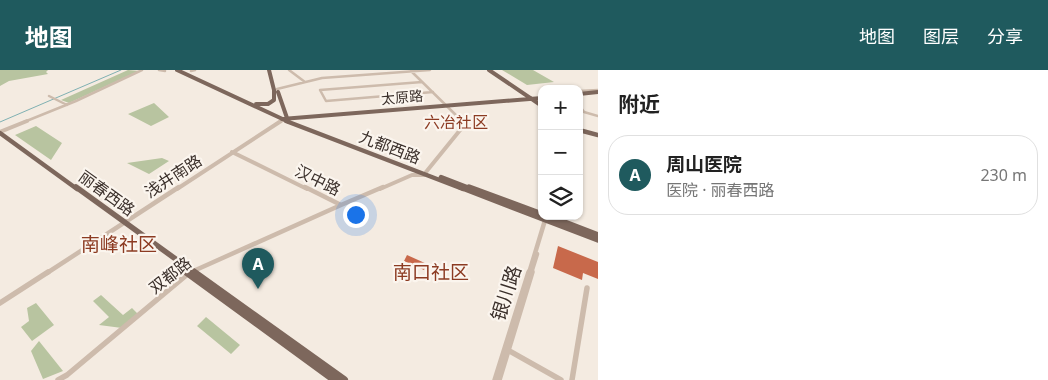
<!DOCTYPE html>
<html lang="zh">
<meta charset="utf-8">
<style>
body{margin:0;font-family:"Noto Sans","Noto Sans SC",sans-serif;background:#f2f2f2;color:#222}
.controls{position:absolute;right:15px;top:15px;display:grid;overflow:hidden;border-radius:10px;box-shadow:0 1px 4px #0004}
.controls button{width:45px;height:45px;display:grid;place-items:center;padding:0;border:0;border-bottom:1px solid #e0e0e0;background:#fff;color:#222;font:25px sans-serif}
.you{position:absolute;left:355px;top:144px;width:18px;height:18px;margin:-12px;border:4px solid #fff;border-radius:50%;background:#1a73e8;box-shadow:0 0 0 8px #1a73e833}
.badge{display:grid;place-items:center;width:32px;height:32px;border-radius:50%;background:#1f5a5e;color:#fff;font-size:16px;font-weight:700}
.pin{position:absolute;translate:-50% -41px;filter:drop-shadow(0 1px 2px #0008)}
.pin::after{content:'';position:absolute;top:26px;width:18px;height:15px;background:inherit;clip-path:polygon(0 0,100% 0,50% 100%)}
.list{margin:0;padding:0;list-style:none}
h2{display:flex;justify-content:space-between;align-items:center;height:65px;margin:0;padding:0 20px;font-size:21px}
h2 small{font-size:16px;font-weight:400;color:#767676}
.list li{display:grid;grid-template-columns:32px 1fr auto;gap:15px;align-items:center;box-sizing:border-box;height:80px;margin:0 10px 10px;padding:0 10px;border:1px solid #e0e0e0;border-radius:20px}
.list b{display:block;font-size:19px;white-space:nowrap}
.list p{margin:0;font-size:16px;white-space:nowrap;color:#767676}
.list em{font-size:16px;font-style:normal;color:#767676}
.icon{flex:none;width:28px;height:28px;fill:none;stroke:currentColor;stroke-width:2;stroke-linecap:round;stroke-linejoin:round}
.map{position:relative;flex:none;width:598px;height:310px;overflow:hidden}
header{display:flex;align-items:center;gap:30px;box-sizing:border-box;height:70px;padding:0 25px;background:#1f5a5e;color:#fff}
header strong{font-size:24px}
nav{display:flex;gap:28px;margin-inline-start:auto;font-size:18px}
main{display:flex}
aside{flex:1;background:#fff}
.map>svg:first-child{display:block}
.green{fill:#b8c4a0}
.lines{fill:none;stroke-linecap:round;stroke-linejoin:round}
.stream{stroke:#7fb0b2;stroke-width:1}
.building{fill:#c8694b}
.minor-far3{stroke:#cdbbac;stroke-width:2.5}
.minor-far2{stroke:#cdbbac;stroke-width:4}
.minor-far1{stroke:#cdbbac;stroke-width:4.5}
.minor{stroke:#cdbbac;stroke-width:5.5}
.major-far3{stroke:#7d675c;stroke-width:4}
.major-far2{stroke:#7d675c;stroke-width:4.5}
.major-far1{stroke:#7d675c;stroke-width:5.5}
.major{stroke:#7d675c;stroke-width:8}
.labels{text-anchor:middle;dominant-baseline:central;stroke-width:4.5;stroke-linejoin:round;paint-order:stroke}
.far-street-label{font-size:14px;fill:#3b302b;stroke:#fbf5ee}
.far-quarter-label{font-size:16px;fill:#8c3b22;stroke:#fbf5ee}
.street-label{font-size:16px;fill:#3b302b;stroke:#fbf5ee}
.quarter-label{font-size:19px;fill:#8c3b22;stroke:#fbf5ee}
.near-street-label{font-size:19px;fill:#3b302b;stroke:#fbf5ee}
</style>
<header>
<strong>地图</strong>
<nav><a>地图</a><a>图层</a><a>分享</a></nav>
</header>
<main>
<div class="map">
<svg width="598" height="310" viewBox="0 0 598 310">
<rect width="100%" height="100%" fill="#f4ebe1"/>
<!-- green -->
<path class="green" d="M0,0H48L46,2L48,4L9,11L0,16Z
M128,0L139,1L69,33L61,30Z
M502,0H533L554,12L527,15Z
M154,33L169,47L151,56L128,44Z
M36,56L62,73L51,90L15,65Z
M162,88L169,91L149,104L127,93Z
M101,225L123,245L132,238L138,244L122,258L99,255L109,247L93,231Z
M36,233L54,255L32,271L21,257L29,251L27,238Z
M206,247L240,275L231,284L197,256Z
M39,271L63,301L43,309L31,281Z"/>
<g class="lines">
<!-- stream -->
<path class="stream" d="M0,52L121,0"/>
</g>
<!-- building -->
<path class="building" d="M558,176L598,192V209L583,203L582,210L553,198Z
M407,185L427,194L424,200L404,191Z"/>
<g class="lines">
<!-- minor-far3 -->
<path class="minor-far3" d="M159,0L165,1
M289,0L305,12
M191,1L195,0
M411,1L463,52
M422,12L320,20L326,31L433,22
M277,19L322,8L430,0
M579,21L598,20
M49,26L67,35
M579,35L584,42L598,46
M24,52L76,31L142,0
M279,52L283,50"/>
<!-- minor-far2 -->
<path class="minor-far2" d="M0,62L27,51
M232,82L307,119
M426,102L465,54L462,51
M177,119L281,51
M380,119L412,105H424"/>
<!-- minor-far1 -->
<path class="minor-far1" d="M305,117L341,135L383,117
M47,203L179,117
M189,203L341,135
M529,203L546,147
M531,203L537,184"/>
<!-- minor -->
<path class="minor" d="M0,233L48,202
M506,279L561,310
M58,310L67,305L190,202
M495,310L529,202
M499,310L532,202
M572,310L587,218"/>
<!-- major-far3 -->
<path class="major-far3" d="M177,0L289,52
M489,0L542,36
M278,22L287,48
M579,24L598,22
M256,34H268L274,30V20L269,0
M282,49L542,28"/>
<!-- major-far2 -->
<path class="major-far2" d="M286,51L463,119
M579,60L598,65
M0,63L77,119
M441,107L472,119"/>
<!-- major-far1 -->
<path class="major-far1" d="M76,117L195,203
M460,117L598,170
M469,117L542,144
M549,146L598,165
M179,196L188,203"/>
<!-- major -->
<path class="major" d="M187,202L335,310
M193,202L344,310"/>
</g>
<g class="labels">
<!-- far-street labels -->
<g class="far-street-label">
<text transform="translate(402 27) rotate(-5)">太原路</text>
</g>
<!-- far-quarter labels -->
<g class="far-quarter-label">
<text x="456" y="52">六冶社区</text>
</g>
<!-- street labels -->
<g class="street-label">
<text transform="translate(390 77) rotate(21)">九都西路</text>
<text transform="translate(173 106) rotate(-33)">浅井南路</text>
<text transform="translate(318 110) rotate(26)">汉中路</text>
<text transform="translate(107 123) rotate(36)">丽春西路</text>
<text transform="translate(170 205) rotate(-38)">双都路</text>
</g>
<!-- quarter labels -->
<g class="quarter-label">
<text x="119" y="174">南峰社区</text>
<text x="431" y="202">南口社区</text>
</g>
<!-- near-street labels -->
<g class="near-street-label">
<text transform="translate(506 223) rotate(-72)">银川路</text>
</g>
</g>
</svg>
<div class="controls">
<button>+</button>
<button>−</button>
<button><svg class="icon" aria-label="layers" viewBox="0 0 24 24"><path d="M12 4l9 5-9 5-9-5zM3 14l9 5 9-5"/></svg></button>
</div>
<div class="you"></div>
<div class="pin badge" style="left:258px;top:219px">A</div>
</div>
<aside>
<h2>附近<small></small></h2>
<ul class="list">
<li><span class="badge">A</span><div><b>周山医院</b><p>医院 · 丽春西路</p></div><em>230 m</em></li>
</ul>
</aside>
</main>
